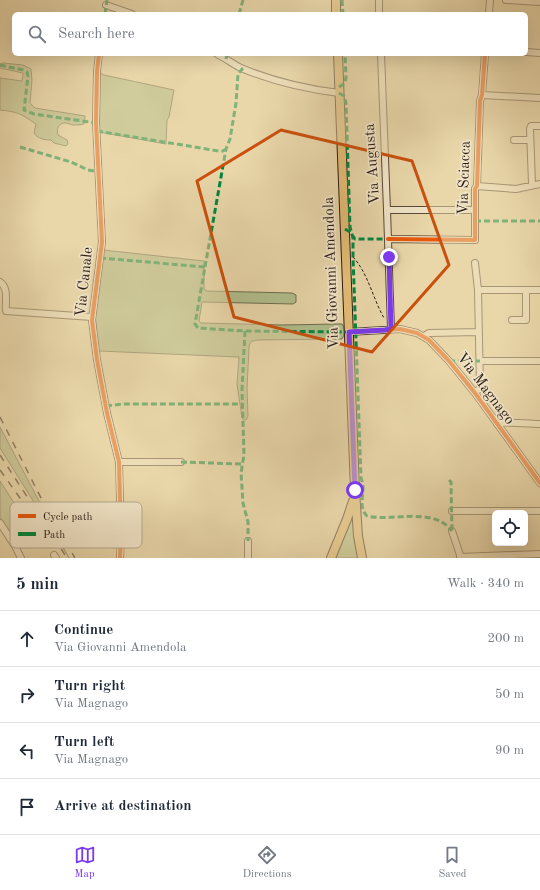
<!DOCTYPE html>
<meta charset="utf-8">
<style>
body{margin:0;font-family:"Old Standard TT",serif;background:#f6f6f7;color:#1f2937}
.controls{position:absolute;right:12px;bottom:12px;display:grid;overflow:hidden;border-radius:6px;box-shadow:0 4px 16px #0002}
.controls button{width:36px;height:36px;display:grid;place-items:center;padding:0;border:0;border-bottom:1px solid #e0e1e3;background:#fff;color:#1f2937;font:20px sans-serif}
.stop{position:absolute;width:12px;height:12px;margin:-9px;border:3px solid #7c3aed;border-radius:50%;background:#fff}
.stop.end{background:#7c3aed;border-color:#fff;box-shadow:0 1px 4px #0008}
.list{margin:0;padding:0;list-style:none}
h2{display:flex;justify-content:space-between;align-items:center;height:52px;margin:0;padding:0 16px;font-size:17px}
h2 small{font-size:13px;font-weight:400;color:#747a83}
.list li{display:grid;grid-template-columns:26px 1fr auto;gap:12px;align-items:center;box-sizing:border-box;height:56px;padding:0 16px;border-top:1px solid #e0e1e3}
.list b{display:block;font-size:15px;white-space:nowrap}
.list p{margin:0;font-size:13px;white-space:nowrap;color:#747a83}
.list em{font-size:13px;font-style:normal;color:#747a83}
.icon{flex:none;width:22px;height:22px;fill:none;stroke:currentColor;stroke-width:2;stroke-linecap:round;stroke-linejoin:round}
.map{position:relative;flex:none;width:540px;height:558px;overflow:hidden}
.search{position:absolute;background:#fff;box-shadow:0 4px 16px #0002;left:12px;right:12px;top:12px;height:44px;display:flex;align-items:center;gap:10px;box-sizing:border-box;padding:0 14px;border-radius:6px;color:#747a83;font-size:15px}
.sheet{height:276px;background:#fff}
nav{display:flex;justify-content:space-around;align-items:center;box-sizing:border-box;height:56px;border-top:1px solid #e0e1e3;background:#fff;font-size:11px;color:#747a83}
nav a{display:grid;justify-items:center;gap:2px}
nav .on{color:#7c3aed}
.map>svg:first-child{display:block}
.green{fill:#b1bf8c;stroke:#6d6c50}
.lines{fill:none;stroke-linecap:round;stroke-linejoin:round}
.minor-casing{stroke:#59493a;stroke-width:8}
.major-casing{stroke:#291a14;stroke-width:10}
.path{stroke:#291a14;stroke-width:1;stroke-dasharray:3 2;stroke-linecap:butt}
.minor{stroke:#f1e5c8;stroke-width:6}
.major{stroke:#e4bc75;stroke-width:8}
.rail{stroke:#291a14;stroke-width:1.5;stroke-dasharray:7 7;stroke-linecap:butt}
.quiet{stroke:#00873e;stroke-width:3;stroke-dasharray:6 3;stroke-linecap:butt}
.cycleway-casing{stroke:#f1e5c8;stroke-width:6}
.cycleway{stroke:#e8590c;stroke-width:4}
.route{stroke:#7c3aed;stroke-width:5}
.marked{fill:none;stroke:#cb500d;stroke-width:3;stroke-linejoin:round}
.labels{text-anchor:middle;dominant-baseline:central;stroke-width:3.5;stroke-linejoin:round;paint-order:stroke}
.street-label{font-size:15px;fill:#291a14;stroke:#f1e5c8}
.key{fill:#f1e5c8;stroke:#b5a892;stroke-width:1}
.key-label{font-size:11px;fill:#291a14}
</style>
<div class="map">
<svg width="540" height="558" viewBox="0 0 540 558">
<rect width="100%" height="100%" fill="#e9d7aa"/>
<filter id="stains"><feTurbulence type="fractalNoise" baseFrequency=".005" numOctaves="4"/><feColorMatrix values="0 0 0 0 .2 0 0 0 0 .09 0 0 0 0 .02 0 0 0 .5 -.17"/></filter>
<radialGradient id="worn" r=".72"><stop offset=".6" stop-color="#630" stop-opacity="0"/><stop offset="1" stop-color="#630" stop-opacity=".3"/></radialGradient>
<!-- green -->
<path class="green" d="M3,63L23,65L31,69L32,80L30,103L35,108L85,116V120L84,124C80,125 76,125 73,125C71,125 68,123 66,123C59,122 56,129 58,135L67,140L68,144L66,146L54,143L51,140C45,140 38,139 34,133L36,124C21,114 19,112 0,110V78L22,81L23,73L0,68V64Z
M100,73L104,75L174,90L169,117L167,120L166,144L99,132Z
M103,250L204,261V289L207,291L292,293L296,295V302L293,304L202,302L199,321L201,323L282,325L338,324H342C345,328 345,335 342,339H337L258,340C252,341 250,341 249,347L247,389L248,416L246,420H244L242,418L237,384L239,357L99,351L95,314Z
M0,427L69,558L0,448Z
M0,481L27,523L35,527L40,539L24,540V547L16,546L0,517Z
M352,516L359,558H336Z"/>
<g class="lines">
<defs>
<path id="minor" d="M379,0V14
M506,0L540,2
M106,5L132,14
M489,14L490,0
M526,52L540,53
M99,54L97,71L96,123L102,242L92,320L97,360L107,413L119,462L121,536L120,558
M217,54C225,58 233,64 241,68C272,81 306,89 339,93
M381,54L387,210H475
M482,95L540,98
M514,140H530
M532,184L530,129L531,126H540
M477,186L516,189L540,184
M387,210L391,329
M388,239L475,240V189L477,186L480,101L482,95L485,54
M475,263L478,290
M0,282C9,288 5,302 6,311L92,317
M512,320H526V290
M349,332L400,329L417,333L429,340L449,361L475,393L540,483
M424,336L429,333L479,332
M480,361H540
M475,393L480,388L478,290H540
M497,424C501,421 532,424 540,424
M119,462H181
M452,511H540
M0,523L15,546L21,558
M452,531L461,558
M54,555L56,558
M460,557L540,554
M248,558V541"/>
<path id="major" d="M336,0V14
M338,54L355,490L358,536L362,558
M331,558L347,519L353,501"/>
</defs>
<!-- minor casing -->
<use href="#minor" class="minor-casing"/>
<!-- major casing -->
<use href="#major" class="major-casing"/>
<!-- path -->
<path class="path" d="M353,257C368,273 373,299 384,318"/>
<!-- minor -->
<use href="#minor" class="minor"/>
<!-- major -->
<use href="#major" class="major"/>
<!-- rail -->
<path class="rail" d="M0,417L45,506L75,558
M0,455L67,558
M0,470L30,512"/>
<!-- quiet -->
<path class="quiet" d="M342,0L343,14
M105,14L107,0
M239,14L243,0
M226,59L227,54
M0,65L23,70L27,72L28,76L24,110L34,114L96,123
M339,87L345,83L346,77L345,54
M339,93L344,96L346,103L350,227L353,238V257L361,478C362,481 363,484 363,488C363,498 359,508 367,516C394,522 433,506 452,531
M97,131L219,151H223L226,149
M20,147L71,162L88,170L99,172
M475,221H540
M345,229L350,232L355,239H388
M100,258L205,267L195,324L198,328L245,331L349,332
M205,267L226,149L230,139L236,103L238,74L243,68
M245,331L242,390L244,455L241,473L243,503L248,522V541
M449,361H480
M106,406L123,404H242
M181,462L242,464
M449,480L451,482L452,531"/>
<defs>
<path id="cycleway" d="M99,54L97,71L96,123L102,242L92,320L97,360L107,413L119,462L121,536L120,558
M388,239L475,240V189L477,186L480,101L482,95L485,54
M349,332L400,329L417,333L429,340L449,361L475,393L540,483"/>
</defs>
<!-- cycleway casing -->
<use href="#cycleway" class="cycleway-casing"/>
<!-- cycleway -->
<use href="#cycleway" class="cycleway"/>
</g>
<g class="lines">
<!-- route -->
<path class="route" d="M355,490L349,332L385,330L391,329L389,257"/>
</g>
<!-- marked area -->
<path d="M0 0H540V558H0ZM281,130L412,161L449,265L372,352L234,317L197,181Z" fill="#e9d7aa" fill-opacity=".55" fill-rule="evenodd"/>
<path class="marked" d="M281,130L412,161L449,265L372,352L234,317L197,181Z"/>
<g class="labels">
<!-- street labels -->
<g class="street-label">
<text transform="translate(373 164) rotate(-94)">Via Augusta</text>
<text transform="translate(465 178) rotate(-88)">Via Sciacca</text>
<text transform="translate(332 273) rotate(-92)">Via Giovanni Amendola</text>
<text transform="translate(85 282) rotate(-84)">Via Canale</text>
<text transform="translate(485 389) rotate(53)">Via Magnago</text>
</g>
</g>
<!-- legend -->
<rect x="10" y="502" width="132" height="46" rx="6" class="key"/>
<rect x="18" y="514" width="18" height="4" fill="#e8590c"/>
<rect x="18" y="532" width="18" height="4" fill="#00873e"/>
<g class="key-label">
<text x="43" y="520">Cycle path</text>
<text x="43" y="538">Path</text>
</g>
<rect width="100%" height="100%" filter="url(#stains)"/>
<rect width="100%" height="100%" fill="url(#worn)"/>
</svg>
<div class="controls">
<button><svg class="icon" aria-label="locate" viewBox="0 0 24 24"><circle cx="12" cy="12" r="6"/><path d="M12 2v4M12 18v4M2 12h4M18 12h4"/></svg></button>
</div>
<div class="stop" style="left:355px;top:490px"></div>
<div class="stop end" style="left:389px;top:257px"></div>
<div class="search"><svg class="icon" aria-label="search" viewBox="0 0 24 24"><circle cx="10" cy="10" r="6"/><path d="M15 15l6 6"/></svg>Search here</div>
</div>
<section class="sheet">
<h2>5 min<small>Walk · 340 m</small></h2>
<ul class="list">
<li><svg class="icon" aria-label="ahead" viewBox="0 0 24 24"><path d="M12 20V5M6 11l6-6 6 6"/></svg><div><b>Continue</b><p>Via Giovanni Amendola</p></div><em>200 m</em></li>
<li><svg class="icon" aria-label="right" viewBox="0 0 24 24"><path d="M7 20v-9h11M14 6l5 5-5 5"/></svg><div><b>Turn right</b><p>Via Magnago</p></div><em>50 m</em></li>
<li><svg class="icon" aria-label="left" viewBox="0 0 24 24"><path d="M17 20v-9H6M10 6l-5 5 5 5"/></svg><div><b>Turn left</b><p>Via Magnago</p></div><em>90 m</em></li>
<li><svg class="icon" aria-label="arrive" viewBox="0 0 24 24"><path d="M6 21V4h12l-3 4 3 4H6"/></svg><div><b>Arrive at destination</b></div></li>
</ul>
</section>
<nav>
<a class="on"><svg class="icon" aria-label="map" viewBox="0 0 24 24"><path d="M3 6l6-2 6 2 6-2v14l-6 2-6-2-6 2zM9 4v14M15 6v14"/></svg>Map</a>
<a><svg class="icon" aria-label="directions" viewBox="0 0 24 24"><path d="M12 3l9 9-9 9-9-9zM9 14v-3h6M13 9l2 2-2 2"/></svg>Directions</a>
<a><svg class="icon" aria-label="saved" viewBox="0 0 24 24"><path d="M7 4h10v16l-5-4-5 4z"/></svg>Saved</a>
</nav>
